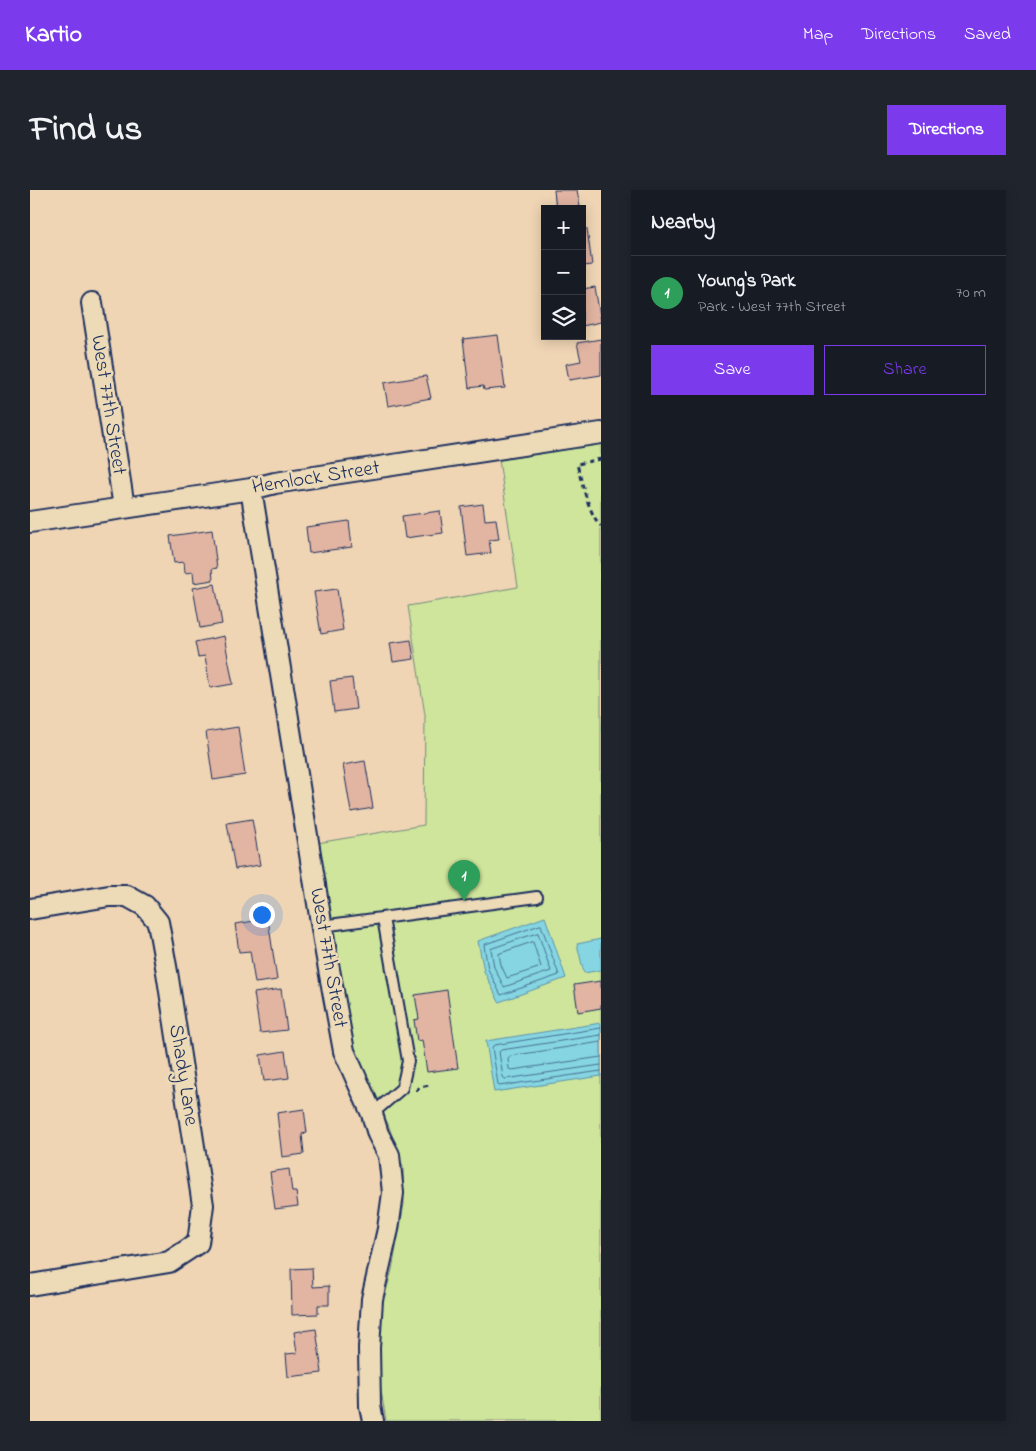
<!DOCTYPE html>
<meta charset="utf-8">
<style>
body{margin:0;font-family:"Indie Flower",sans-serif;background:#20242c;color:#f1f3f6}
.controls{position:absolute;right:15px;top:15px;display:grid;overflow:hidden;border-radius:0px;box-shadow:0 2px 12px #0003}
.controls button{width:45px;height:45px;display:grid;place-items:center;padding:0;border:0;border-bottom:1px solid #363941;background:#171b24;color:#f1f3f6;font:25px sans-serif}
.you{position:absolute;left:231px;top:724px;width:18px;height:18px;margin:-12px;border:4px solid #fff;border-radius:50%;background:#1a73e8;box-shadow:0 0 0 8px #1a73e833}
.badge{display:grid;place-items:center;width:32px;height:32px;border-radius:50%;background:#7c3aed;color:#fff;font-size:16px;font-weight:700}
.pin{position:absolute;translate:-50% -41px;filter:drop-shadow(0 1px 2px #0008)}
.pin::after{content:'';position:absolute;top:26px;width:18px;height:15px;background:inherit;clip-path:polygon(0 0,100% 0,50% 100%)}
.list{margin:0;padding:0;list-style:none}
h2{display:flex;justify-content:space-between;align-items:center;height:65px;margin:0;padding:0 20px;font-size:21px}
h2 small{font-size:16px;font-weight:400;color:#9ea1a6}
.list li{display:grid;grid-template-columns:32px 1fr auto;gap:15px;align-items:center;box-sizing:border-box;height:75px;padding:0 20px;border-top:1px solid #363941}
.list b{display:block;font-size:19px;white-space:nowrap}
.list p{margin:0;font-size:16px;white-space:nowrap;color:#9ea1a6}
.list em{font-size:16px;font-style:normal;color:#9ea1a6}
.actions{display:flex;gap:10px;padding:15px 20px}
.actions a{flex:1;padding:11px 0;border:1px solid #7c3aed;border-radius:0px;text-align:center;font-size:18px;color:#7c3aed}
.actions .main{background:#7c3aed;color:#fff}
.icon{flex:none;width:28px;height:28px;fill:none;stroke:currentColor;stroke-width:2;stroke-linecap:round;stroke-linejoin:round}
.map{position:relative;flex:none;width:571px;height:1231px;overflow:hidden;border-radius:0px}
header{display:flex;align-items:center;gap:30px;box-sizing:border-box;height:70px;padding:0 25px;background:#7c3aed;color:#fff}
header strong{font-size:24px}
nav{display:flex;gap:28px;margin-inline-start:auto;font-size:18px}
.intro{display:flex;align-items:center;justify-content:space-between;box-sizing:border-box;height:120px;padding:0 30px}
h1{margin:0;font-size:35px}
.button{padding:12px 22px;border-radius:0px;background:#7c3aed;color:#fff;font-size:18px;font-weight:700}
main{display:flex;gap:30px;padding:0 30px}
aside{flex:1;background:#171b24;border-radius:0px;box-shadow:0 2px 12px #0003}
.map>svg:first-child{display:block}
.green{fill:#cee59b;stroke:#748a7c}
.water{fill:#86d5e2;stroke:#5b93ad}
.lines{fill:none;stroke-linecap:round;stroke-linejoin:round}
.shore{stroke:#467193;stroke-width:1}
.building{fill:#e2b4a2;stroke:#1b2f5e}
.lane-casing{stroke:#1b2f5e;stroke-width:14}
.street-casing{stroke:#1b2f5e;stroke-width:24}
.path{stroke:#1b2f5e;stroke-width:3;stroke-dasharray:5 4;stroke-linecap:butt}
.lane{stroke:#eddab7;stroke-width:10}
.street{stroke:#eddab7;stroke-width:20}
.labels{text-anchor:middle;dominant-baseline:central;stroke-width:5;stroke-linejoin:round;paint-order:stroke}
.street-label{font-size:21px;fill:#1b2f5e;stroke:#eddab7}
</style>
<header>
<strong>Kartio</strong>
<nav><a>Map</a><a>Directions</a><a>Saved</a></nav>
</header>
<div class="intro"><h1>Find us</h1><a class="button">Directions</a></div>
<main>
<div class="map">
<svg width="571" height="1231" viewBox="0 0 571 1231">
<rect width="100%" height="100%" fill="#efd5b4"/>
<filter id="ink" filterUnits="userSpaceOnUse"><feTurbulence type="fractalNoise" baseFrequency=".02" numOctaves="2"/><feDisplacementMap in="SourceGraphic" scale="10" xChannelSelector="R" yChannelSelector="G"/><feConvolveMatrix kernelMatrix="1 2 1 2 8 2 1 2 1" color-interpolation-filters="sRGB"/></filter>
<g filter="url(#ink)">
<!-- green -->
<path class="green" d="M571,254V1231H356L350,1194L348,1166L353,1112L362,1080L374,1014L373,977L358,934L330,881L321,860L287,653L394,635L395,525L378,416L488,397L469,270Z"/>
<!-- water -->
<path class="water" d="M515,727L536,788L469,812L454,781L448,751Z
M571,749V780L554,783L547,754Z
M571,833V886L464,902L456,851Z"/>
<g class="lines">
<!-- shore -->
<path class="shore" d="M511,735L529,785L471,805L458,779L454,755Z
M508,743L521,781L474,797L464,777L461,759Z
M503,752L511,777L477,788L471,775L469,764Z
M571,838L464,855L462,857L468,894L469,896L571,881
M571,845L471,860L469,862L473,887L475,889L571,875
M571,852L480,866L478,869L479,879L482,880L571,867"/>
</g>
<!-- building -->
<path class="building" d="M524,0H547L550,17L526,19Z
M552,39H557L562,75L552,76Z
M565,97L571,132L552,136V99Z
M468,145L475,198L454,200L453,196L439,198L433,149Z
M571,149V185L539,190L536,174L551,171L547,153Z
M396,186L401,208L358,216L354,193Z
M453,314L455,330L466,329L469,349L459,350L461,363L437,366L431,317Z
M410,321L413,343L375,348L372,326Z
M319,331L322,357L279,363L276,337Z
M182,340L187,378L182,379L183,390L164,393L163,382L155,383L154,372L144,373L140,346Z
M185,394L192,434L170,438L163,398Z
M307,399L313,440L291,444L284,402Z
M194,446L203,494L180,498L175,466L168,467L165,452Z
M381,450L384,469L363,472L360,453Z
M322,488L326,519L304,522L300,491Z
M208,537L215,585L183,590L176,542Z
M335,571L343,618L321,622L313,575Z
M222,629L230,675L205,679L197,633Z
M238,729L247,790L225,793L220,761L209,762L205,734Z
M571,791V818L548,822L544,795Z
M251,799L257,840L230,843L224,803Z
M417,800L428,878L397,882L392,850L387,851L384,830L389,829L385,805Z
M255,861L259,888L234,891L230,865Z
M274,919L277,943L272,944L274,964L252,967L247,923Z
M259,979L262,1002H266L268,1016L245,1019L240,982Z
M282,1078L283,1097L299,1096V1115H288V1124L262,1125L261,1079Z
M286,1139L292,1183L258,1187L256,1164L267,1163L264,1142Z"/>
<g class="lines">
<defs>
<path id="lane" d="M292,736L507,707
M342,924L372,898L378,871L353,728"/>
<path id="street" d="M62,113L94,317
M221,299L296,763L314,861L342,924L348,944L359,965L363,1003L358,1039L342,1109L339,1158L340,1216L343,1231
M0,332L221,299L245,293L571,243
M0,719L79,706H97L115,716L128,732L137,782L173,1015L168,1053L139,1072L0,1095"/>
</defs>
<!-- lane casing -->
<use href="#lane" class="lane-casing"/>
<!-- street casing -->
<use href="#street" class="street-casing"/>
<!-- path -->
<path class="path" d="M571,269L547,274C551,290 559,325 571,336
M386,901L390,897L400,895"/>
<!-- lane -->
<use href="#lane" class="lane"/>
<!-- street -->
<use href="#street" class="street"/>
</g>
</g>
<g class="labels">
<!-- street labels -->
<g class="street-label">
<text transform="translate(78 215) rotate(81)">West 77th Street</text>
<text transform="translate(286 288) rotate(-9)">Hemlock Street</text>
<text transform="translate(298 768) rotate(80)">West 77th Street</text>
<text transform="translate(153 885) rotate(81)">Shady Lane</text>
</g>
</g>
</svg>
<div class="controls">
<button>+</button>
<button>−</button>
<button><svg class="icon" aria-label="layers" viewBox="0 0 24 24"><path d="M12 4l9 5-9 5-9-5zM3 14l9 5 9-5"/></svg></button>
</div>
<div class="you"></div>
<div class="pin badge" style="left:434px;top:711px;background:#2e9e5b">1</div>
</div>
<aside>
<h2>Nearby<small></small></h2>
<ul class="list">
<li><span class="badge" style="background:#2e9e5b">1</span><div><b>Young's Park</b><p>Park · West 77th Street</p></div><em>70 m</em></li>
</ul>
<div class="actions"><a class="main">Save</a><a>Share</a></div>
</aside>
</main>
